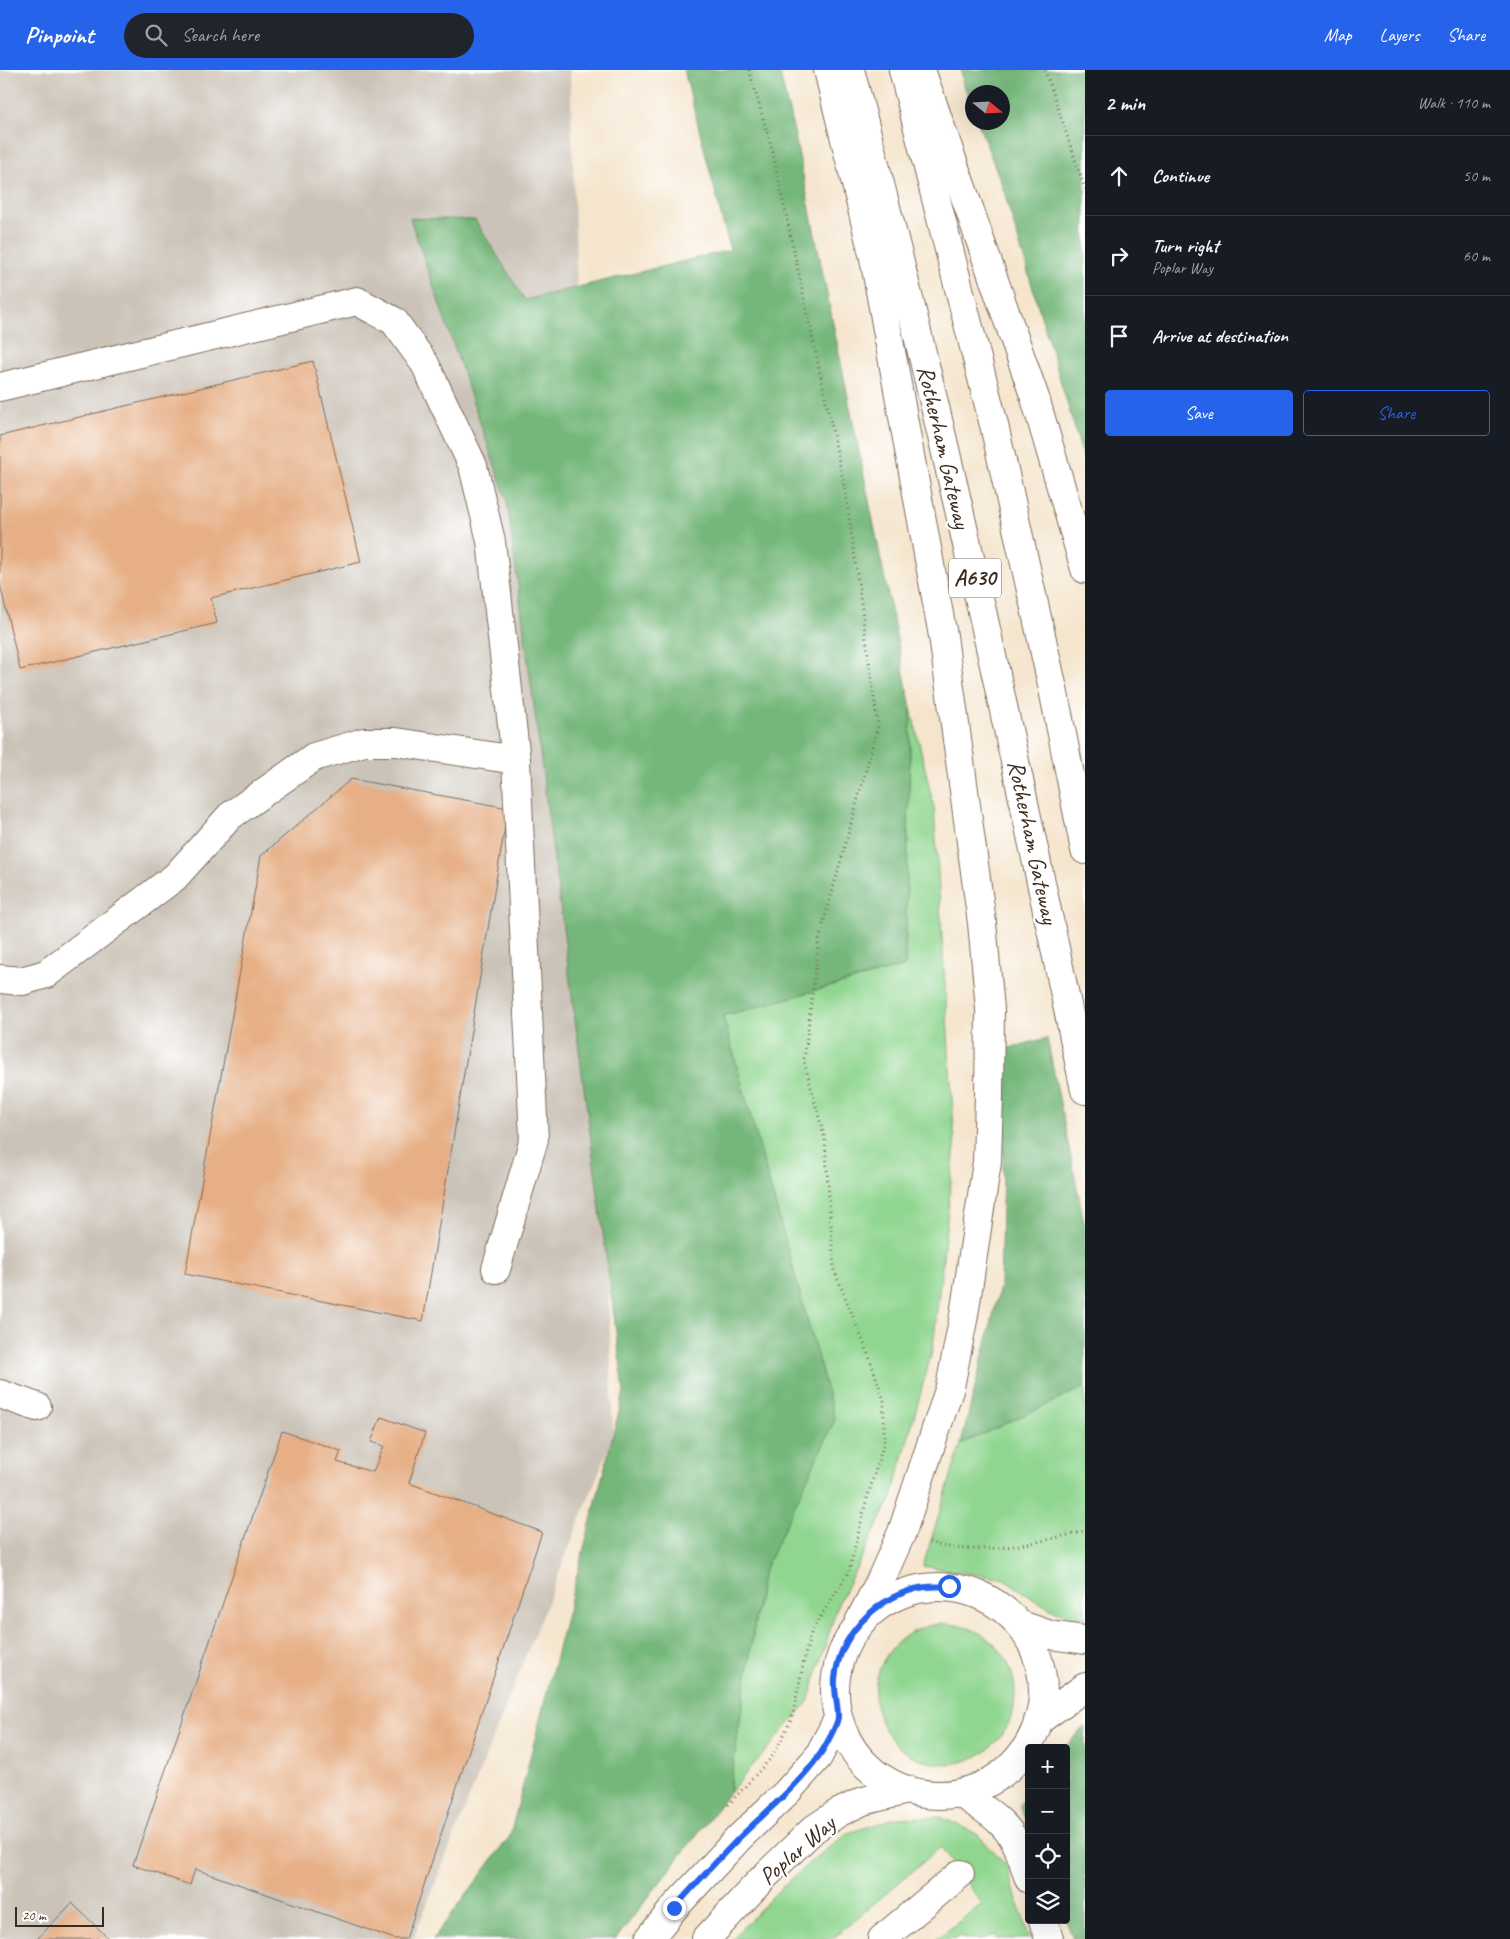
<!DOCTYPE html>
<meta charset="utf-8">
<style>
body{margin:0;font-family:Caveat,sans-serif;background:#20242c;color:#f1f3f6}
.controls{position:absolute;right:15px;bottom:15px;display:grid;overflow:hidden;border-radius:5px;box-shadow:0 5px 20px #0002}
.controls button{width:45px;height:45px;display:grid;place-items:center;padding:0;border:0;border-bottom:1px solid #363941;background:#171b24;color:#f1f3f6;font:25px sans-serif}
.compass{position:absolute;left:965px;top:15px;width:45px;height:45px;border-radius:50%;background:#171b24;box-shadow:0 5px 20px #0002;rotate:108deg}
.scale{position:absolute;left:15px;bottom:12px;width:89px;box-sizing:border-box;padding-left:5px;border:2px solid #3b2a1e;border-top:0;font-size:14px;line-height:18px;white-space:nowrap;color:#3b2a1e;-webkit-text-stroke:4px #fff;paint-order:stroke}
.stop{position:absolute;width:15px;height:15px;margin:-11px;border:4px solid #2563eb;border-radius:50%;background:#fff}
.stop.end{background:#2563eb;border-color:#fff;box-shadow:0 1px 5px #0008}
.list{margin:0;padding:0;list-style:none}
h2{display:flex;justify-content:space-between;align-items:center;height:65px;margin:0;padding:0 20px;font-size:21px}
h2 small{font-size:16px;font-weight:400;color:#9ea1a6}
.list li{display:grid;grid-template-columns:32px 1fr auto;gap:15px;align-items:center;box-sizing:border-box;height:80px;padding:0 20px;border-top:1px solid #363941}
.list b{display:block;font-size:19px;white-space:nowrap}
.list p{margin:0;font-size:16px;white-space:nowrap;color:#9ea1a6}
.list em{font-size:16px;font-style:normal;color:#9ea1a6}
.actions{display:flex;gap:10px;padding:15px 20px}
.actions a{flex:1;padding:11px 0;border:1px solid #2563eb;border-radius:5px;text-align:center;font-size:18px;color:#2563eb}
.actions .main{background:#2563eb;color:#fff}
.icon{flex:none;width:28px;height:28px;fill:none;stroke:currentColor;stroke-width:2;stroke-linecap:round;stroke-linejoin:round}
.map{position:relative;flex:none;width:1085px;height:1869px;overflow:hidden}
header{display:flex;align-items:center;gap:30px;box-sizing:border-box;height:70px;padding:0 25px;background:#2563eb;color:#fff}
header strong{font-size:24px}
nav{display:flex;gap:28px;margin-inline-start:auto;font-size:18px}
.search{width:350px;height:45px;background:#20242c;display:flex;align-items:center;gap:12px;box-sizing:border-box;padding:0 18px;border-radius:28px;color:#9ea1a6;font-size:19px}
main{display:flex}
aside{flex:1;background:#171b24}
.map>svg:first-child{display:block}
.industrial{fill:#cbc3b8}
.green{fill:#90d690;stroke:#668057}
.forest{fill:#74b77a;stroke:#58704c}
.building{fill:#e6af85}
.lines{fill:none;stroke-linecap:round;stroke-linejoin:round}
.minor-casing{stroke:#7c6b5b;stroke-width:30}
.major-casing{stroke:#7c6b5b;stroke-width:30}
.highway-casing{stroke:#7c6b5b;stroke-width:30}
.path{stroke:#7c6b5b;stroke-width:3;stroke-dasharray:1 4;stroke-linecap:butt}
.minor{stroke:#fff;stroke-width:28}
.major{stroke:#fff;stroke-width:28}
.highway{stroke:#fff;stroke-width:28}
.route{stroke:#2563eb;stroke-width:6}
.labels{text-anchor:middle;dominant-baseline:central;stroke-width:4.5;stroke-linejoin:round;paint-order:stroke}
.shield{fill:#fff;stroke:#766a62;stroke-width:1}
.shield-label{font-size:22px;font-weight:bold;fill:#3b2a1e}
.street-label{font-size:24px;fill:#3b2a1e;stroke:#fff}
</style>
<header>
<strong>Pinpoint</strong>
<div class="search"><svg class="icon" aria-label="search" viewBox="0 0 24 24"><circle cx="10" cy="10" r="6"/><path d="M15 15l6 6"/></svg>Search here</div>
<nav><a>Map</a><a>Layers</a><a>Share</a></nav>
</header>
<main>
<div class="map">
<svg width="1085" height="1869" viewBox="0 0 1085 1869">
<rect width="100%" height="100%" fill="#fff"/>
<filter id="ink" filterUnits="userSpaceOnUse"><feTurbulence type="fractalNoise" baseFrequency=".02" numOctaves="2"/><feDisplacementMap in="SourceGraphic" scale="10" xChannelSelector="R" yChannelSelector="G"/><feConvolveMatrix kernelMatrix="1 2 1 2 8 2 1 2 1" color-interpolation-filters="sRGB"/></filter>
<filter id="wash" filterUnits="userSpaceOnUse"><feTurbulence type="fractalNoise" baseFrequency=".0096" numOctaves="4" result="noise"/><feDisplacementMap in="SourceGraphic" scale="20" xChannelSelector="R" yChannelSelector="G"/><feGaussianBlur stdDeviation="1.12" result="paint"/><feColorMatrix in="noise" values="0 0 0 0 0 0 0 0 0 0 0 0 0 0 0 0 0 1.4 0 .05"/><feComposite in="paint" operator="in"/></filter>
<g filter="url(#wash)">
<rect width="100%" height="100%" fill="#f5e5cd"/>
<!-- industrial -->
<path class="industrial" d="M0,0H570L613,1367L413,1869H0Z"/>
<!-- green -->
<path class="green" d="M911,638L934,737L955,1077L933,1278L892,1427L838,1534L808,1632L729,1723L762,1505L835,1350L723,946L905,896Z
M1085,1317V1550L1050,1539L1004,1509L923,1496L961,1374Z
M875 1624a70 70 0 1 1 140 0a70 70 0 1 1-140 0Z
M941,1747L977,1764L1005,1793L1030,1869H997L996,1865L982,1869H965L961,1866L952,1869H936L982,1834L941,1777L832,1869H732L774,1825L810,1792L848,1763L895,1748Z"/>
<!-- forest -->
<path class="forest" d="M684,0H779L795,66L911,638L905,896L723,946L835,1350L762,1505L729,1723L616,1869H433L510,1766L624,1322L507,431L410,148L475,150L525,230L730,180Z
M961,0H1085V393L1001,112L978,53L1002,52V22H972V37L964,15Z
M1047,968L1085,1157V1317L961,1374L1000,1217L1006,979Z
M1085,1657V1869H1073L1066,1850L1065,1678L1080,1660Z
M1029,1723V1758L1019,1735Z"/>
<g id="blocks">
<!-- building -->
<path class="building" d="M313,291L361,492L211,528L217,553L20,600L0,514V366Z
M351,709L508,738L423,1251L185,1204L261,786Z
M381,1347L425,1363L409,1413L542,1462L406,1869H395L195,1799L190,1815L133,1795L282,1361L341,1381L337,1392L373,1402L384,1376L371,1372Z
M72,1833L109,1869H37Z"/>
</g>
</g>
<g filter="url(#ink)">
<use href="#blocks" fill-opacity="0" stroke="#7c6b5b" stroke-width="1"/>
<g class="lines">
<defs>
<path id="minor" d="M0,317L357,231L394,251L425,294L473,396L491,471L516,690L534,1069L496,1199
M0,909L22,911L46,904L175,807L230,746L314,687L364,672H396L516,690
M0,1324L37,1337
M882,1869L960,1804"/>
<path id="major" d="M835 1621a104 104 0 1 1 208 0a104 104 0 1 1-208 0Z
M1018,1554L1050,1565L1085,1570
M1038,1651L1085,1617
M649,1869L674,1838L739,1768L787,1722L818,1687L838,1649
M706,1869L763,1808L814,1759L838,1743L863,1731L908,1720"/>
<path id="highway" d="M828,0L874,188L943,566L982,853L990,939L989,1025L987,1092L964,1245L950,1317L902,1462L882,1507L859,1552
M850,0C941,337 1013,678 1085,1020
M903,0L994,355L1053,619L1085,780
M921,0L1035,328L1085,499
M963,1725C984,1739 1006,1751 1017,1775C1022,1786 1025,1798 1029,1809
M1043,1850L1049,1869"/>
</defs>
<!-- minor casing -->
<use href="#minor" class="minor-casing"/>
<!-- major casing -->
<use href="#major" class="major-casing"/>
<!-- highway casing -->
<use href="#highway" class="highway-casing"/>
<!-- path -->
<path class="path" d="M749,0L772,79L846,424L878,656L819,869L804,991L825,1070L834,1200L866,1278L884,1330V1372L866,1432L849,1501
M1045,0L1085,119
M929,1472C975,1489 1038,1472 1085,1461
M728,1735L773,1686L792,1648L806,1581L812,1560L850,1500"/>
<!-- minor -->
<use href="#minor" class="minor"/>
<!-- major -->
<use href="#major" class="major"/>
<!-- highway -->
<use href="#highway" class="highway"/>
</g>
</g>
<g class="lines" filter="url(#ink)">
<!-- route -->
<path class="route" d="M674,1838C696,1814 718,1789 741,1766C767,1741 797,1716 818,1687C823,1681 838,1654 838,1647C838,1634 834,1623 835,1609C839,1566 874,1530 915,1519C926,1516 938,1517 949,1516"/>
</g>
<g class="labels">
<!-- shield labels -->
<rect class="shield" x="949" y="488.5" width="52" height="39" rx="4"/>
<g class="shield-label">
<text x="975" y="508">A630</text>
</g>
<!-- street labels -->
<g class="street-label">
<text transform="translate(944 377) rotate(77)">Rotherham Gateway</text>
<text transform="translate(1033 772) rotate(78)">Rotherham Gateway</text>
<text transform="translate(797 1780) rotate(-41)">Poplar Way</text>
</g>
</g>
</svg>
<div class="controls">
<button>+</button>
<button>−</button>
<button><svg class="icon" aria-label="locate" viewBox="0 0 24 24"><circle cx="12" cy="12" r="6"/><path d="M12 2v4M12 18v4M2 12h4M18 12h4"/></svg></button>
<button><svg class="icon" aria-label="layers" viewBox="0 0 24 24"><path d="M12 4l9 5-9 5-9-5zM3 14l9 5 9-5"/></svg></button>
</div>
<svg class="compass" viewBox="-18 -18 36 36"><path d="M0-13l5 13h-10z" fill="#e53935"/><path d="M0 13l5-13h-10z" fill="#9ea1a6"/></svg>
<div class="scale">20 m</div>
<div class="stop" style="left:949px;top:1516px"></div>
<div class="stop end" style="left:674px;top:1838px"></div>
</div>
<aside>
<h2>2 min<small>Walk · 110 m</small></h2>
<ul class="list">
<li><svg class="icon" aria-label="ahead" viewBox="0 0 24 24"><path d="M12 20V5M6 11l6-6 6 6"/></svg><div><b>Continue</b></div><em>50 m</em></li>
<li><svg class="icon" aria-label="right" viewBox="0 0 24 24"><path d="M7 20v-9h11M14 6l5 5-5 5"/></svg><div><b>Turn right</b><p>Poplar Way</p></div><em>60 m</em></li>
<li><svg class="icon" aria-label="arrive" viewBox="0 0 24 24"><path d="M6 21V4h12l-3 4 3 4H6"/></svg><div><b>Arrive at destination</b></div></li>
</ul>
<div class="actions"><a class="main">Save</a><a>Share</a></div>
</aside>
</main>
